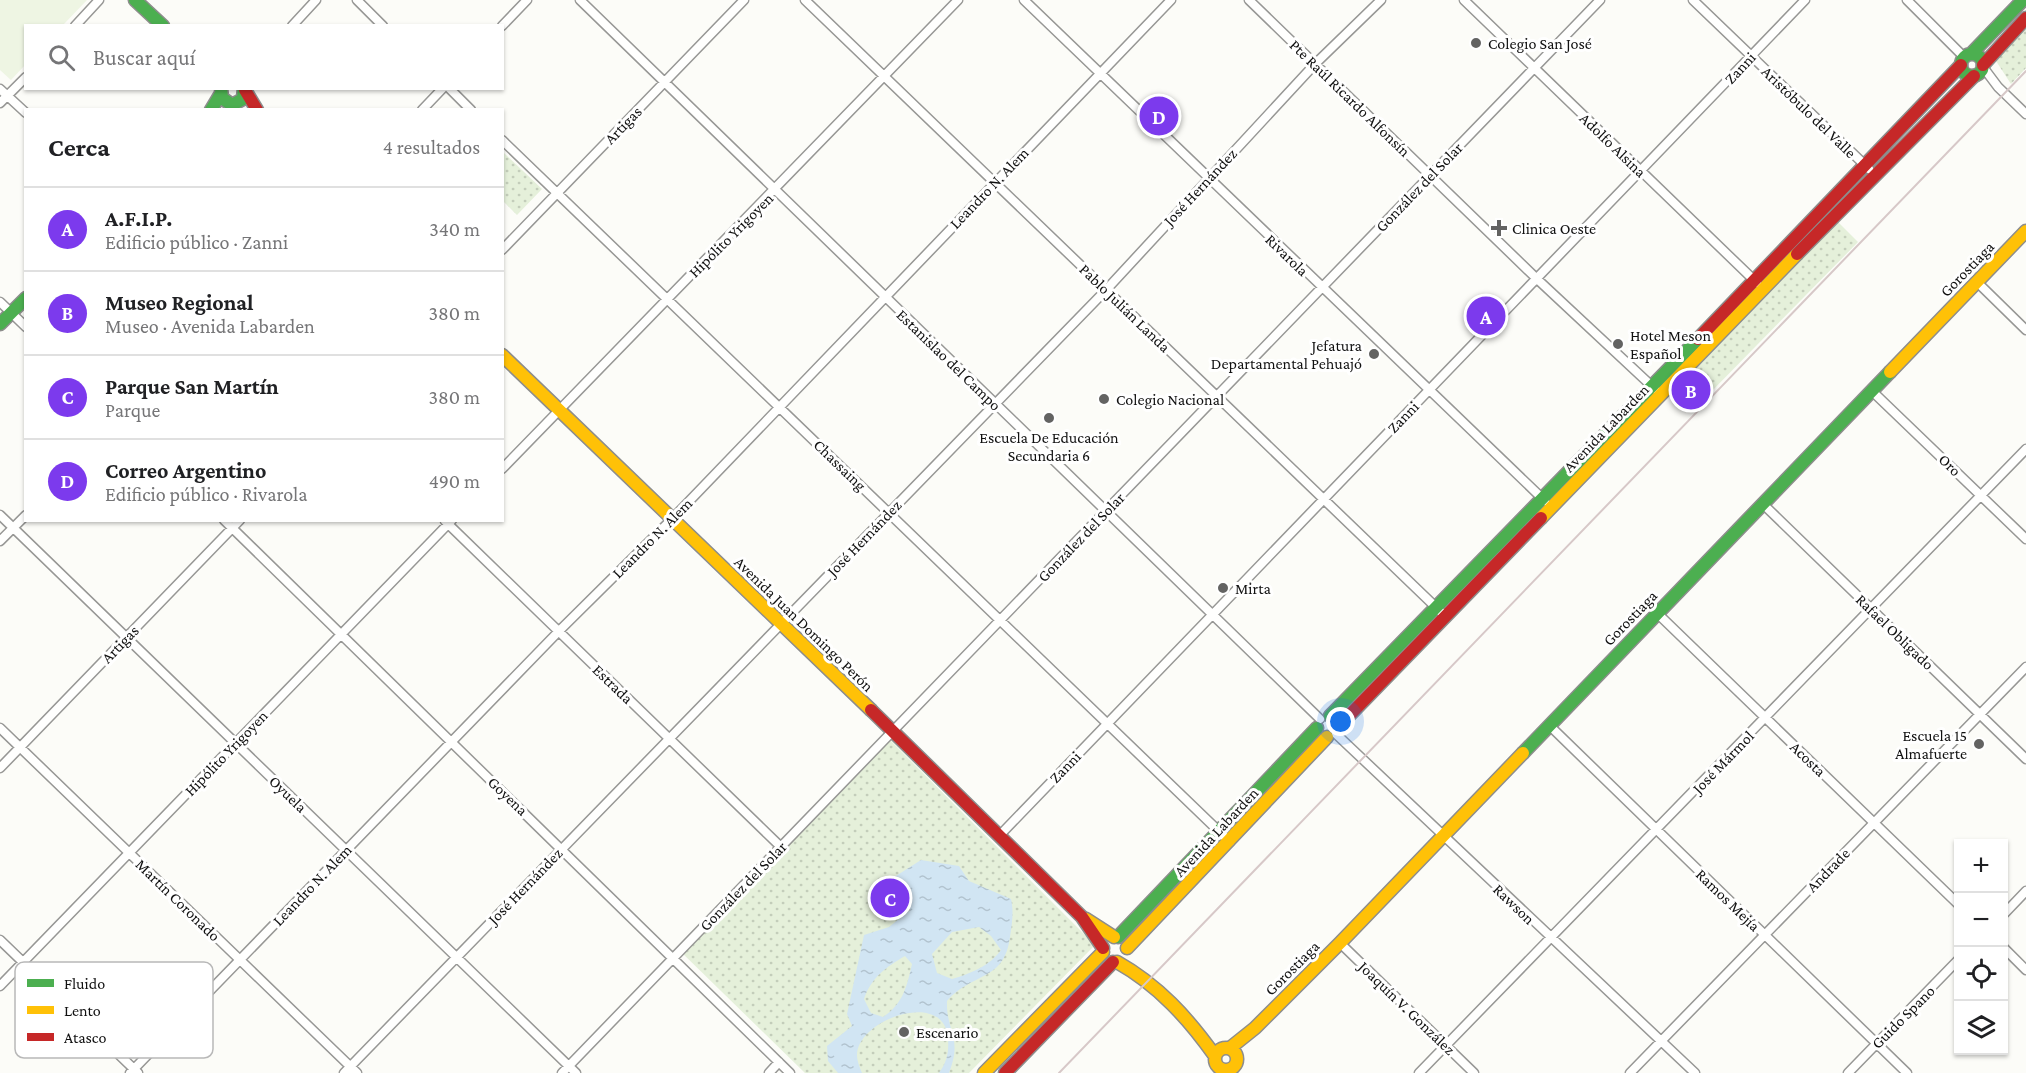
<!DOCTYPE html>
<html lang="es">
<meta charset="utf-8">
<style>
body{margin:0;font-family:"Crimson Pro",serif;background:#f6f6f6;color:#202124}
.controls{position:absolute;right:18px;bottom:18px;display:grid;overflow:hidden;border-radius:0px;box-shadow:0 2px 4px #0004}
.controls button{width:54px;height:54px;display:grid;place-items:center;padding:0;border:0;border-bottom:2px solid #e0e0e0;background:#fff;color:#202124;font:30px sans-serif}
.you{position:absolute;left:1341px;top:722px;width:21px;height:21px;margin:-15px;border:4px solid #fff;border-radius:50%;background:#1a73e8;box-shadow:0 0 0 9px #1a73e833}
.badge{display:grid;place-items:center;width:39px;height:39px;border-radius:50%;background:#7c3aed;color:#fff;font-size:20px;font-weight:700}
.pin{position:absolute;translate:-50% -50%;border:3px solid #fff;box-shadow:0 2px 6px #0006}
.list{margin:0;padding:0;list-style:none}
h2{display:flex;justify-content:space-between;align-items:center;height:78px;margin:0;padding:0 24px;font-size:26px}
h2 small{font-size:20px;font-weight:400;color:#757577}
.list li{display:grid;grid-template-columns:39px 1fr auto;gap:18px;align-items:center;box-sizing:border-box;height:84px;padding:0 24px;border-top:2px solid #e0e0e0}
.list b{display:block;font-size:22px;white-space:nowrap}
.list p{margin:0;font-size:20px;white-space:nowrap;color:#757577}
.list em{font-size:20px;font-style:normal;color:#757577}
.icon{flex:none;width:33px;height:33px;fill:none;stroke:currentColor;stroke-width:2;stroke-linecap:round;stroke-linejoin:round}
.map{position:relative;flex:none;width:2026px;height:1073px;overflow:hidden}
.search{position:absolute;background:#fff;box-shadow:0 2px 4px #0004;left:24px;top:24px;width:480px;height:66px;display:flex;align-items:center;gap:15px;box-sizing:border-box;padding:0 21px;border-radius:0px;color:#757577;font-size:22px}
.panel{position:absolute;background:#fff;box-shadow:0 2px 4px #0004;left:24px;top:108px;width:480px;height:414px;border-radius:0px}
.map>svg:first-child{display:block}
.park{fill:url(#park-dots)}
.pitch{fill:#eef5e3}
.water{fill:url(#water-ripples);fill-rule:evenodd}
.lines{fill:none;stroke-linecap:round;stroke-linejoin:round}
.street-casing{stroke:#979795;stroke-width:11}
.fast-casing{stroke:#8d8d8c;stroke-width:15}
.slow-casing{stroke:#8d8d8c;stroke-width:15}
.jam-casing{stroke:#8d8d8c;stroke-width:15}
.street{stroke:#fffffe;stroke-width:8}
.fast{stroke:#4caf50;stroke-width:12}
.slow{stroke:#ffc107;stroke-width:12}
.jam{stroke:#c62828;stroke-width:12}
.rail{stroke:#d7c8c8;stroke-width:2}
.poi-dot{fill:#636362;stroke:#fff;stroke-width:2}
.labels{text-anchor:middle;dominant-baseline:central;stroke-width:6;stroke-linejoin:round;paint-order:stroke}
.poi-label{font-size:16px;fill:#111;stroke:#fff;text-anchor:start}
.street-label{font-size:16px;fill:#111;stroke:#fff}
.key{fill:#fff;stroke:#b8b8b8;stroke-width:1.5}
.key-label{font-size:16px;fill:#111}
</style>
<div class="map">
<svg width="2026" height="1073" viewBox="0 0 2026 1073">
<defs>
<pattern id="park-dots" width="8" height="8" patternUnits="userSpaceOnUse" patternTransform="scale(1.5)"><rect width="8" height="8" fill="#e5f0da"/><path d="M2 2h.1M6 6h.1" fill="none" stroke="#c3cdba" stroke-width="1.8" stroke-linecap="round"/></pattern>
<pattern id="water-ripples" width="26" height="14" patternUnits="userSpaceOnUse" patternTransform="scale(1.5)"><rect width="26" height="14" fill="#d1e5f3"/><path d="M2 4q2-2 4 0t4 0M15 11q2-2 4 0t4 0" fill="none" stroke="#b2c3cf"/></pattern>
</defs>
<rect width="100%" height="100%" fill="#fcfcf8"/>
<!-- park -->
<path class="park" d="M2026,29V68L2011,84L1996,61Z
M504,153L542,189L517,215L503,201Z
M1837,221L1858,242L1709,394L1688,373Z
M889,739L1095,945L969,1073H805L680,951Z"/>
<!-- pitch -->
<path class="pitch" d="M0,0H87L63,25L26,26L25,65L11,80L0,70Z"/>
<!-- water -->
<path class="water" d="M921,860L959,866L969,881L1011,899C1014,912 1012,923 1010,937C1004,982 974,971 947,1001C946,1032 963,1037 949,1073H939C947,1062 949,1052 948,1038C944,988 857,1020 857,1055C857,1061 860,1068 862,1073H838L828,1061L827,1046L852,1026L847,1014L864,935L889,927L910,910V902L875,907L869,899L877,888ZM979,927L991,936L1001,950C991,965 970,974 952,979L937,973L932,954L952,932ZM905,956L912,964C907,986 903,1004 883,1017L871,1013L864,999C871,978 886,967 905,956Z"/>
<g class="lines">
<defs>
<path id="street" d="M357,0L383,26
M580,0L1320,719
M805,0L1445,616
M1024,0L1545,501
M1249,0L1536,278L1656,390
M1464,0L1757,283
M1693,0L1869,169
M1907,0L1964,57
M75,26L99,0
M292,26L316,0
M502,26L527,0
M1983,67L1998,87L2026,114
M449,88L471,110
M0,89L26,113
M0,103L26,77
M422,110L443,88
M502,140L1230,842
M502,250L744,0
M1977,282L2026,330
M0,302L26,327
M1873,392L2026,539
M502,469L958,0
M1764,505L2026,759
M0,515L576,1073
M224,520L790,1073
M445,521L781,847
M0,541L26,515
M1657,613L1958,904
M1550,726L1907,1073
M0,728L357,1073
M1336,734L1695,1073
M0,768L240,520
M1000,835L1805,0
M2004,914L2026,891
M0,940L138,1073
M1340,943L1474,1073
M2004,948L2026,970
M0,986L452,520
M130,1073L559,631L672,519L1171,0
M344,1073L1106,290L1315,64L1381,0
M562,1073L1600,0
M769,1073L779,1062
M1419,1073L2026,449
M1630,1073L2026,667
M1848,1073L1958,960"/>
<path id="fast" d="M135,0L163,26
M1971,54L2023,0
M1961 65a11 11 0 1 1 22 0a11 11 0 1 1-22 0Z
M221,88L222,98L232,105L243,99L244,88
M211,110L220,95
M0,324L26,298
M1330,716L1698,339
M1523,753L1890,372
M1118,937L1317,728"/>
<path id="slow" d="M502,355L871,710
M1890,372L2026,231
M1541,518L1797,254
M1086,919L1114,937
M1127,948L1327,737
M1117,962C1158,985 1188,1018 1215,1056
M1230,1048L1255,1028L1340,943L1523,753
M1215 1059a11 11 0 1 1 22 0a11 11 0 1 1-22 0Z
M984,1073L1103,952"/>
<path id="jam" d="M1983,65L2026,18
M245,90L257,110
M1797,254L1974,76
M1698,339L1961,65
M871,710L1082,917L1103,948
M1338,727L1541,518
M1005,1073L1113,962"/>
</defs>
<!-- street casing -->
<use href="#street" class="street-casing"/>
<!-- fast casing -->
<use href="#fast" class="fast-casing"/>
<!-- slow casing -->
<use href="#slow" class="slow-casing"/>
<!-- jam casing -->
<use href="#jam" class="jam-casing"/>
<!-- street -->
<use href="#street" class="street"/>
<!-- fast -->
<use href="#fast" class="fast"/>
<!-- slow -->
<use href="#slow" class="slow"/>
<!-- jam -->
<use href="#jam" class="jam"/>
<!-- rail -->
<path class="rail" d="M1059,1073L2026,71"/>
</g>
<!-- markers -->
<g class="poi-dot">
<circle cx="1476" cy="43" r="6"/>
<path d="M1496 219h6v6h6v6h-6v6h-6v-6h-6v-6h6z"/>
<circle cx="1618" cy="344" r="6"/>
<circle cx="1374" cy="354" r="6"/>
<circle cx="1104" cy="399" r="6"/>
<circle cx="1049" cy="418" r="6"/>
<circle cx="1223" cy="588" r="6"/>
<circle cx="1979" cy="744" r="6"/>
<circle cx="904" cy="1032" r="6"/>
</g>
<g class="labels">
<!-- poi labels -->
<g class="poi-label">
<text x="1488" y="43">Colegio San José</text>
<text x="1512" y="228">Clinica Oeste</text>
<text x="1630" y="335">Hotel Meson<tspan x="1630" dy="18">Español</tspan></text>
<text x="1362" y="345" text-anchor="end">Jefatura<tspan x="1362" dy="18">Departamental Pehuajó</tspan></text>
<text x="1116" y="399">Colegio Nacional</text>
<text x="1049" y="437" text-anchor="middle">Escuela De Educación<tspan x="1049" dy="18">Secundaria 6</tspan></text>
<text x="1235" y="588">Mirta</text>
<text x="1967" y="735" text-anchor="end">Escuela 15<tspan x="1967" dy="18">Almafuerte</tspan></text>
<text x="916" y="1032">Escenario</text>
</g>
<!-- street labels -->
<g class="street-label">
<text transform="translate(1740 68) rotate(-47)">Zanni</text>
<text transform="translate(1350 98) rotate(44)">Pte Raúl Ricardo Alfonsín</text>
<text transform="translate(1809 112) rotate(44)">Aristóbulo del Valle</text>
<text transform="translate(623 125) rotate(-46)">Artigas</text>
<text transform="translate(1613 145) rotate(44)">Adolfo Alsina</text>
<text transform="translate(1200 187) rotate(-47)">José Hernández</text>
<text transform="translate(1419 187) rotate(-46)">González del Solar</text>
<text transform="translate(989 188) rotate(-46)">Leandro N. Alem</text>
<text transform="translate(731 235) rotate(-45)">Hipólito Yrigoyen</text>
<text transform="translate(1287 255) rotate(44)">Rivarola</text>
<text transform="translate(1967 269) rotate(-46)">Gorostiaga</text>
<text transform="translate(1125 308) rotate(44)">Pablo Julián Landa</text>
<text transform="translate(949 360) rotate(44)">Estanislao del Campo</text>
<text transform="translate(1403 417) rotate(-46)">Zanni</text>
<text transform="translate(1606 428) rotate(-46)">Avenida Labarden</text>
<text transform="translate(840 465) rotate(44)">Chassaing</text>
<text transform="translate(1950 465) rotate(44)">Oro</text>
<text transform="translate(1081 537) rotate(-46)">González del Solar</text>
<text transform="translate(652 538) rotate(-45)">Leandro N. Alem</text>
<text transform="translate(864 538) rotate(-46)">José Hernández</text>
<text transform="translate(1630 618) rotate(-46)">Gorostiaga</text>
<text transform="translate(804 624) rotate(44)">Avenida Juan Domingo Perón</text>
<text transform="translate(1895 632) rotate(44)">Rafael Obligado</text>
<text transform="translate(120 644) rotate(-46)">Artigas</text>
<text transform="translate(613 684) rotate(44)">Estrada</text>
<text transform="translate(226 753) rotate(-46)">Hipólito Yrigoyen</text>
<text transform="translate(1808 759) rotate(44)">Acosta</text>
<text transform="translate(1723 762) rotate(-46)">José Mármol</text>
<text transform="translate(1065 767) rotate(-46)">Zanni</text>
<text transform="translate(288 794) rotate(44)">Oyuela</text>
<text transform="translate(508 796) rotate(44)">Goyena</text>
<text transform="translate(1216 832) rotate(-47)">Avenida Labarden</text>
<text transform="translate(1828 870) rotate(-46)">Andrade</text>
<text transform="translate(312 885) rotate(-46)">Leandro N. Alem</text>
<text transform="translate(525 886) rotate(-46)">José Hernández</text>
<text transform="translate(743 886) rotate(-46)">González del Solar</text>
<text transform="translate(178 900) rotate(44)">Martín Coronado</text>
<text transform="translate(1728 900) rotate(44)">Ramos Mejía</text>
<text transform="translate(1514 904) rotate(44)">Rawson</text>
<text transform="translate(1292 968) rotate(-45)">Gorostiaga</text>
<text transform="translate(1407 1008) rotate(44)">Joaquín V. González</text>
<text transform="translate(1903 1017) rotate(-45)">Guido Spano</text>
</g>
</g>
<!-- legend -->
<rect x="15" y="962" width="198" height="96" rx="9" class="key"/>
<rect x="27" y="979" width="27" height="8" fill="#4caf50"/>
<rect x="27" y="1006" width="27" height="8" fill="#ffc107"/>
<rect x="27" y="1033" width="27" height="8" fill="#c62828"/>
<g class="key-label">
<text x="64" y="989">Fluido</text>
<text x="64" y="1016">Lento</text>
<text x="64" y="1043">Atasco</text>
</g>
</svg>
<div class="controls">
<button>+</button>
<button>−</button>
<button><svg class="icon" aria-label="locate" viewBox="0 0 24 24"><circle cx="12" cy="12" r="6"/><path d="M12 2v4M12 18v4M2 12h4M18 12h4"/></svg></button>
<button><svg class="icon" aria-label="layers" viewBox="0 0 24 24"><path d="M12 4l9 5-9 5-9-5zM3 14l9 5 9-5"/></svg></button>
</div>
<div class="you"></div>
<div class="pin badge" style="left:1486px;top:316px">A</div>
<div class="pin badge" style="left:1691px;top:390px">B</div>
<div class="pin badge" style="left:890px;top:898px">C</div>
<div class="pin badge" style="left:1159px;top:116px">D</div>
<div class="search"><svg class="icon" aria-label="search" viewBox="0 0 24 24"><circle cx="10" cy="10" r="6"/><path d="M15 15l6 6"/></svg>Buscar aquí</div>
<section class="panel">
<h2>Cerca<small>4 resultados</small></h2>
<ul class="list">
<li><span class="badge">A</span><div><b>A.F.I.P.</b><p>Edificio público · Zanni</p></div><em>340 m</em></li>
<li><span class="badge">B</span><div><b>Museo Regional</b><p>Museo · Avenida Labarden</p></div><em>380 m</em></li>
<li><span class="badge">C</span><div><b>Parque San Martín</b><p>Parque</p></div><em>380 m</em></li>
<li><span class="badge">D</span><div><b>Correo Argentino</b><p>Edificio público · Rivarola</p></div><em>490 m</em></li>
</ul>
</section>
</div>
